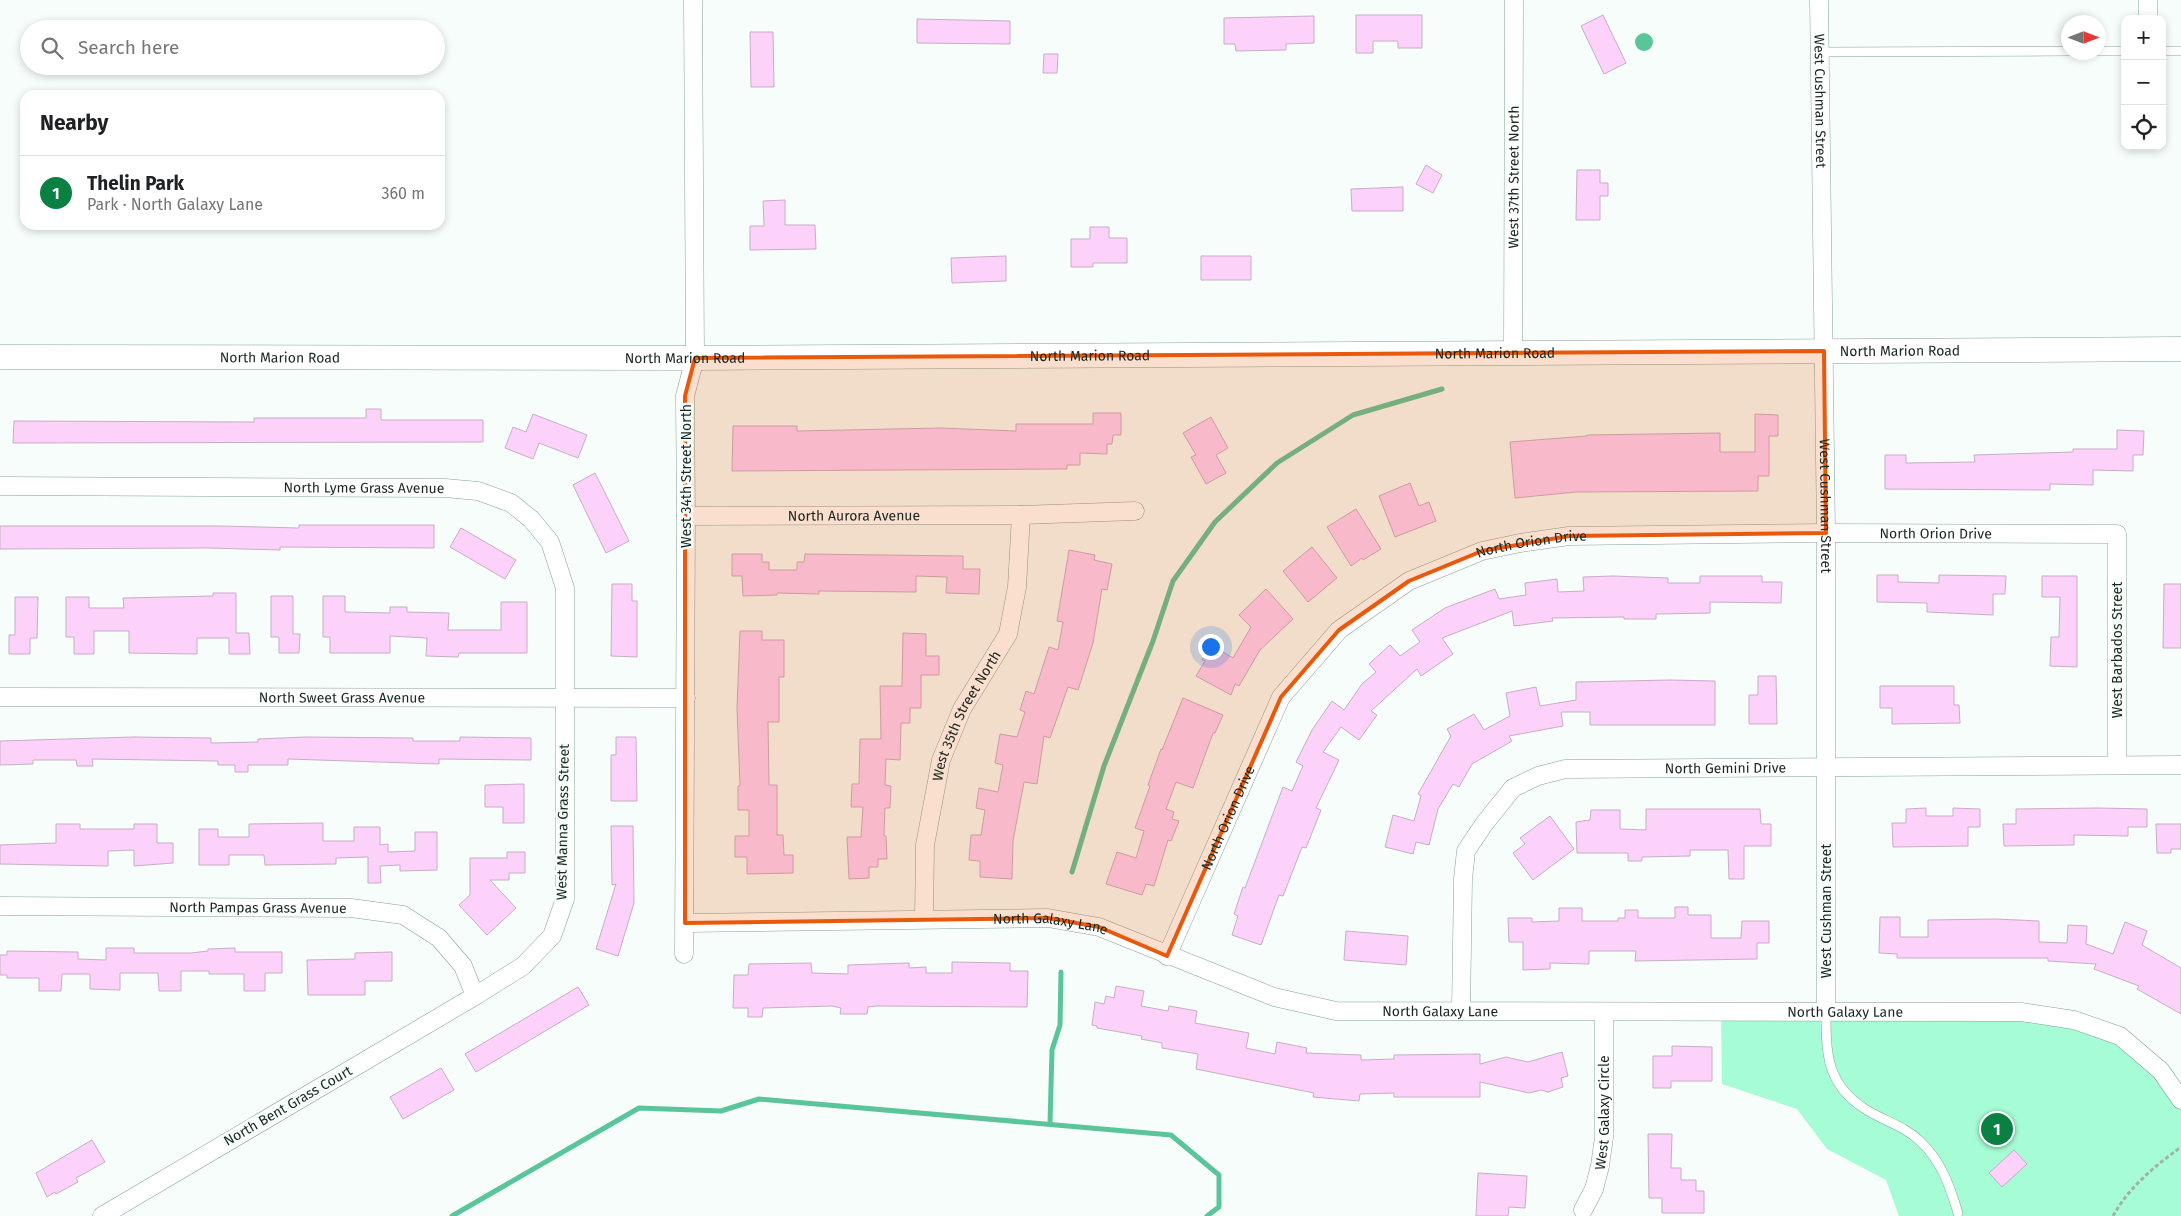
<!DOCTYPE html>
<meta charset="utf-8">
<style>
body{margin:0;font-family:"Fira Sans",sans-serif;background:#f2f2f2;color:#202124}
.controls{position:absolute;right:15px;top:15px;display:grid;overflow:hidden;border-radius:10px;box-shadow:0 2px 8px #0003}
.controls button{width:45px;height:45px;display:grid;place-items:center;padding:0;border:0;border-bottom:1px solid #e0e0e0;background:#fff;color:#202124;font:25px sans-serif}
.compass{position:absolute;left:2061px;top:15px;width:45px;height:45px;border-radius:50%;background:#fff;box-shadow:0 2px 8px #0003;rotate:90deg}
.you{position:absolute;left:1210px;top:646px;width:18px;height:18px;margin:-12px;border:4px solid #fff;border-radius:50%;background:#1a73e8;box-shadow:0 0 0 8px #1a73e833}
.badge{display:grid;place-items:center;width:32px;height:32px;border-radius:50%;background:#0b8043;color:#fff;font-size:16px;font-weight:700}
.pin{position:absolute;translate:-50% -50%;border:2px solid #fff;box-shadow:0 1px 5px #0006}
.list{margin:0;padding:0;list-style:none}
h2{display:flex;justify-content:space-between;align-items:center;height:65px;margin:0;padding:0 20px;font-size:21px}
h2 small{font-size:16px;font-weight:400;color:#757577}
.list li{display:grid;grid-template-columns:32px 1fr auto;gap:15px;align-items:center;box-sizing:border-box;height:75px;padding:0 20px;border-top:1px solid #e0e0e0}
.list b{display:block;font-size:19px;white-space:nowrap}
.list p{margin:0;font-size:16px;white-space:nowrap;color:#757577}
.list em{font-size:16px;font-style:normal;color:#757577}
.icon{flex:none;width:28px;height:28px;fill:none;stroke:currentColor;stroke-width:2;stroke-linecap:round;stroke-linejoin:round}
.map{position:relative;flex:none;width:2181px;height:1216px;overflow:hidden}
.search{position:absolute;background:#fff;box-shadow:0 2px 8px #0003;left:20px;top:20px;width:425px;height:55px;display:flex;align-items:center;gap:12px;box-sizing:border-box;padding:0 18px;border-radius:28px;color:#757577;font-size:19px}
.panel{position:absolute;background:#fff;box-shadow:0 2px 8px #0003;left:20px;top:90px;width:425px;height:140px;border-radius:15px}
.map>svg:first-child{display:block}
.green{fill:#a5fcd5}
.water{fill:#5ac59b}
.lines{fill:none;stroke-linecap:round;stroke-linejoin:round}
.stream{stroke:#5ac59b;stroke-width:5}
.building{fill:#fdd2fa;stroke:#c8adc6}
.service-casing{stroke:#81a594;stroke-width:10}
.minor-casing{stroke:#81a594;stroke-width:19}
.secondary-casing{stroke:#81a594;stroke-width:25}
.path{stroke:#a5afaa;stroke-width:3;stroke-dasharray:4 2.5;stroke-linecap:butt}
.service{stroke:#fff;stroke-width:9}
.minor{stroke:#fff;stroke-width:18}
.secondary{stroke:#fff;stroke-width:24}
.marked{fill:#e8590c;fill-opacity:0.2;stroke:#e8590c;stroke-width:4;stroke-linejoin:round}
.labels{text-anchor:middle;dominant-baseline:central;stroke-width:5;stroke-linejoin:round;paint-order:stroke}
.street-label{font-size:14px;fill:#182720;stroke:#f6fdfa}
</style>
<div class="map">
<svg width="2181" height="1216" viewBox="0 0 2181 1216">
<rect width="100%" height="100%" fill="#f6fdfa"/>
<!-- green -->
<path class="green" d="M1721,1012H2021L2120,1036L2181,1100V1216H1899L1886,1180L1827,1149L1797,1109L1722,1084Z"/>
<!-- water -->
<path class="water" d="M1635 42a9 9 0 1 1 18 0a9 9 0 1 1-18 0Z"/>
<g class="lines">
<!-- stream -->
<path class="stream" d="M1072,872L1104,766L1153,641L1173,581L1215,522L1277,463L1353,415L1442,389
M1050,1124L1052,1050L1060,1025L1061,972
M452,1216L639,1108L721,1111L759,1099L1171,1135L1219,1175V1207L1207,1216"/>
</g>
<!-- building -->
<path class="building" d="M1356,15H1422V48H1398V41H1373V53H1356Z
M1603,15L1626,63L1604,74L1581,26Z
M1314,16V43L1286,44V50L1236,51L1235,44H1224V18Z
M917,19L1010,21V44L917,43Z
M750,32H773L774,87H751Z
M1044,54H1058L1057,73H1043Z
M1426,165L1442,175L1433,193L1416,184Z
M1577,170H1600V183H1608V196H1600V220H1576Z
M1403,187V211H1352L1351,189Z
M785,200V225H815L816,249L750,250V226H764L763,201Z
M1090,227H1109V238H1127V263H1093V267H1071V239H1090Z
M1006,256V281L952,283L951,258Z
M1201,256H1251V280H1201Z
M366,409H381V420H483V442L13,443L14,421L254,422V418H366Z
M1093,413H1121V435H1113L1112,444H1107V454L1080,453V465H1067V469L732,471L733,426H797V431L940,428L1016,431V424H1093Z
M533,414L587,435L578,458L539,443L533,459L505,448L513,427L526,432Z
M1755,414L1778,415V436H1769V476H1758V491L1576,492L1515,498L1510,442L1587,436V435L1720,433V452H1755Z
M1211,417L1228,448L1216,455L1226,473L1206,484L1191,457L1196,455L1183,433Z
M2117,430L2144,431L2143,455H2133V471L2093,470V485L2050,484V490L1885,489V455H1906V463L1975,462L1974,455L2073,452V449H2117Z
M595,473L629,541L606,553L573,485Z
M1410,483L1419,506L1429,502L1436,521L1395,537L1379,496Z
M1356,509L1381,549L1363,560L1362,558L1351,566L1327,527Z
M299,525H434V548L280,547V550L208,548L0,549V526H220L299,528Z
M461,528L516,560L505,579L450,547Z
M1312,547L1337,578L1308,602L1283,571Z
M1069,550L1095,555L1094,560L1112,564L1107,590L1102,589L1093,643L1078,690L1068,687L1050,738L1044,736L1037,784L1024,782L1013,841L1012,879L980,877V861L969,860L971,835H981L985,810L976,808L979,788L998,792L1003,765L995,763L1000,734L1017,737L1025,712L1020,710L1026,691L1034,694L1049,647L1058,650L1063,622L1057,621Z
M732,554H762V562H769V570H797V562H804L805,554L963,556V569H980L979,594L946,593L947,577L916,576V592L819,591V594L777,593V595L743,596L742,576H732Z
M1877,575H1898V582L1939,583V575L2006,576L2005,594H1993V615L1927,612V603L1877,602Z
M1613,576L1668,578V583H1700V576H1762V582H1782L1781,603L1710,602V613L1656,614V619H1624V617L1552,618L1553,621L1514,626L1512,611L1442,638L1453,654L1421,676L1417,669L1371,711L1377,715L1359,740L1341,727L1323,752L1339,760L1316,808L1321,810L1306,848L1302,847L1283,896L1279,895L1261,945L1232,935L1238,916L1234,914L1243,887L1245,888L1283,787L1292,791L1303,766L1296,762L1312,730L1332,701L1344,710L1362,684L1376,672L1369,664L1390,645L1400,656L1420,642L1412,630L1445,608L1495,589L1499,599L1526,595L1525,583L1557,579L1558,592L1584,591L1583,577Z
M2042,576H2077V667L2050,666L2051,637H2059L2060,597H2042Z
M612,584H632V601H637V657L611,656Z
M2164,584H2181V648H2163Z
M1266,589L1293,619L1260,650L1239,686L1235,684L1231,695L1196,676L1205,661L1202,660L1211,645L1233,658L1251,627L1239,615Z
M213,593H236V633H249L250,654H229V638H197V654L129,653V631H94V654H74V637H66V597H89V608H124L123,598L213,596Z
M271,596H293V634H300L299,653H279V637H271Z
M323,596H345V612L390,613V607H407V612L449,613L448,630H501V602H527V653H459L458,657L426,656L427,638L390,636V653H330V637H323Z
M15,597H38L37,638H30V654H9V635H15Z
M740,631H762V640H784V677H779V722H768L769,785H777V835H783L784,855H793V873L747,874V857H735V836H749V810H738V786H740L737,708Z
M903,633L926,634V656H939V675H921V708H910V723H901L900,760L886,759L885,785L891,786L890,808H885L884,836H886L887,859H878V867H869V878L849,879L847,837H861L863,807H851L852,784H859L860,739H881L880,686H902Z
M1758,676H1776L1777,724H1749V695H1758Z
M1670,680L1715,681V725H1590V712H1561L1563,726L1509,736L1512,741L1472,764L1459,787L1453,784L1438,809L1429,845L1416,842L1413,854L1385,847L1393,815L1414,821L1421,796L1418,794L1451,736L1447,729L1474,714L1484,730L1510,716L1506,693L1536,687L1540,706L1576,700V682Z
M1880,686H1954V705H1959L1960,723L1892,724V708H1880Z
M1183,698L1223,715L1215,733H1213L1193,788L1176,782L1166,809L1174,812L1172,819L1179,821L1171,841L1168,840L1154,886L1146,884L1142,895L1106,884L1117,852L1136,858L1144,831L1135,828L1150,786L1148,785L1161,749L1162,750Z
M133,737L211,738V743L258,742V739L305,737L413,738V741H460V737L531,738V760L439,759V764L288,759V765H248V772H235V765H218V761L92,759L93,766H77L76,760H33V764L0,765V741Z
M616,737H636L637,801H611V755H616Z
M524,784V823H503V807H485V785Z
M1926,808V816H1953V808L1980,809V827H1968V846L1893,847L1892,823H1906V809Z
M2099,808L2147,809V827H2128V836L2074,835V845L2004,846L2003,824H2016V809Z
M1646,809H1760L1761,824H1771V846H1744V879H1729L1728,850H1690V856L1642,857V861H1628V853H1577L1576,822L1590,820L1591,810H1620V829L1646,830Z
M1550,816L1574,849L1533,880L1513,853L1525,844L1520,838Z
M323,823V841H354V827H380V845L388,844V852L415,851V832H437V870L400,871V865L380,866L381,883H368V857L336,858V864L265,865L264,855H229V865H199V829H218V837H249V824Z
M56,824H80V829H134V824H157V843H173V863L134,866V850L108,851V866L0,864V845L56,843Z
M2156,824H2181V849H2171V853H2157Z
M611,826H633L634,903L618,956L596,949L616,884L612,885Z
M507,852H525V873H509V880H490L516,908L487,935L459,905L470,895V858H507Z
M1675,907H1688V915H1711V938H1741L1742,921H1769V943H1757V959L1635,961L1636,951H1589V964L1550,963V969L1523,970V942H1509L1508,918H1532V922L1559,921V908H1582V921H1618V918H1625V910H1638V918H1675Z
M1880,917H1900V937H1928V920L1996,919L2039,921V942L2067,943L2068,925L2087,926L2086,944L2113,954L2125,922L2147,931L2142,945L2181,968V1014L2137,989L2139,986L2094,969L2096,964L2048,961V958H1897V954L1879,953Z
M1346,931L1408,936L1406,965L1344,960Z
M106,948H134V953H191L208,951V949L235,948V952H282V973H265V991H244V974H209V971H181V991H159L158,973H120V990L90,989V974H62L61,991H39V978H7V975H0V955H7V951L78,952V959L106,960Z
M392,952V981H365V995H308L307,960L355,959V953Z
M952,962L1010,963V971H1028L1027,1007L876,1006L868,1007L867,1014H840L841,1008L832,1006L763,1008L762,1017H748V1008H733L734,975H748L749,964L811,963L812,973L848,974V965L909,963V968L926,967V973H952Z
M1116,986L1144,991L1141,1006L1168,1011L1169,1006L1197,1011L1195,1023L1249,1033L1246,1048L1275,1054L1277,1042L1307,1048L1306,1053L1361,1055V1060L1394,1059V1055L1480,1054V1064L1506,1057L1528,1062L1562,1052L1568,1076L1561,1078L1563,1087L1548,1092L1541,1090L1529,1093L1480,1082V1097H1394V1093L1360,1094L1359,1101L1313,1097L1314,1093L1196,1069L1198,1054L1162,1048V1043L1141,1039L1142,1036L1097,1028V1026L1092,1025L1095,1002L1104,1004L1106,996L1114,998Z
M578,987L589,1005L476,1072L465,1054Z
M1672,1046L1712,1047V1081H1671V1088H1653V1056H1672Z
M441,1068L454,1090L403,1119L390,1097Z
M1648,1134H1672L1671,1168H1681V1180H1696V1191H1704V1213H1662V1198H1649Z
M92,1140L105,1162L76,1178L78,1182L56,1194L55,1192L47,1197L36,1173Z
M2014,1150L2027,1164L2002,1187L1989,1173Z
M1478,1173L1527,1176L1525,1208L1509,1207L1508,1216H1476Z"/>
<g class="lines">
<defs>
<path id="service" d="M2098,51H2125
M2162,51H2181
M1820,52L2068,51
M1826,1011C1826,1053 1826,1084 1865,1109C1884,1121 1905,1126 1921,1142C1942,1162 1950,1187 1958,1213"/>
<g id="minor">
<path id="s1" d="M1819,0L1826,533V1011"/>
<path d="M2148,0V19"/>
<path id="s2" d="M1513,353L1514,0"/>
<path id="s3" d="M0,486L445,488L478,491L511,503L531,519L550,542L565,588V899L552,936L523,966L475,996L102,1216"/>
<path id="s4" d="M686,516L1021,515L1135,511"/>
<path id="s5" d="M0,697L686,698"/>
<path id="s6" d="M0,906L351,908L403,915L439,938L463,966L475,996"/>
<path id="s7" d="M924,919L925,845L941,760L962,709L1008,634L1017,587L1021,515"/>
<path id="s8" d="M685,923L1048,918L1099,927L1274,997L1336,1011L2021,1012L2074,1020L2120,1036L2161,1071L2181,1100"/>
<path d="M684,954L686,516L685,396L695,358L693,0"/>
<path id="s9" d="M1167,956L1281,697L1339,630L1409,581L1482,551L1520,543L1569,536L1826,533L2117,534V765"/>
<path id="s10" d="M1461,1011L1463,879L1466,851L1484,824L1513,788L1538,776L1565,769L2181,765"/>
<path id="s11" d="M1583,1210L1594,1189L1600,1166L1604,1137V1012"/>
</g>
<g id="secondary">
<path id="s12" d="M0,357L695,358L2181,349"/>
</g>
</defs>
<!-- service casing -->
<use href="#service" class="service-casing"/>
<!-- minor casing -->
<use href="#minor" class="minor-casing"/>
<!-- secondary casing -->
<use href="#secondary" class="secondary-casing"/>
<!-- path -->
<path class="path" d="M2113,1216C2129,1187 2155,1166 2181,1147"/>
<!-- service -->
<use href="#service" class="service"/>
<!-- minor -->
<use href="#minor" class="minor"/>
<!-- secondary -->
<use href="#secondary" class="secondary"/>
</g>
<!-- marked area -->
<path class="marked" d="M1824,351L1826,533L1569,536L1482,551L1409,581L1339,630L1281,697L1167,956L1099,927L1048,918L685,923V396L695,358Z"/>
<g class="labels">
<!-- street labels -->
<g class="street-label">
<text stroke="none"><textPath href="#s1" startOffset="101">West Cushman Street</textPath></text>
<text stroke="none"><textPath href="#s2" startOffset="176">West 37th Street North</textPath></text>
<text stroke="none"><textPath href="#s12" startOffset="1900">North Marion Road</textPath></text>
<text stroke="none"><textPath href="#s12" startOffset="1495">North Marion Road</textPath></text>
<text stroke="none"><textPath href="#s12" startOffset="1090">North Marion Road</textPath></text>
<text stroke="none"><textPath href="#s12" startOffset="280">North Marion Road</textPath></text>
<text stroke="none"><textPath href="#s12" startOffset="685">North Marion Road</textPath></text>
<text transform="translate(686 476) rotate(-90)">West 34th Street North</text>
<text stroke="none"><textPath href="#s3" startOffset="364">North Lyme Grass Avenue</textPath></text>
<text stroke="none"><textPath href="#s1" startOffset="506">West Cushman Street</textPath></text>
<text stroke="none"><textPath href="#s4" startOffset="168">North Aurora Avenue</textPath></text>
<text stroke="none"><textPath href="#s9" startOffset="991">North Orion Drive</textPath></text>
<text stroke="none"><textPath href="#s9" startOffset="586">North Orion Drive</textPath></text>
<text transform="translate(2117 650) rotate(-90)">West Barbados Street</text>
<text stroke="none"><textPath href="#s5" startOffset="342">North Sweet Grass Avenue</textPath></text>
<text stroke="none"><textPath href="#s7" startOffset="211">West 35th Street North</textPath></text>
<text stroke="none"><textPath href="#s10" startOffset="455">North Gemini Drive</textPath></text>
<text stroke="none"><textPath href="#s9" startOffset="151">North Orion Drive</textPath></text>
<text transform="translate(563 822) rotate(-89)">West Manna Grass Street</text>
<text stroke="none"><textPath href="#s6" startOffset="258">North Pampas Grass Avenue</textPath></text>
<text transform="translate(1826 911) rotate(-90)">West Cushman Street</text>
<text stroke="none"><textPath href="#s8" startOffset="366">North Galaxy Lane</textPath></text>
<text stroke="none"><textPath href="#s8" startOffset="771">North Galaxy Lane</textPath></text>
<text stroke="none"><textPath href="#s8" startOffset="1176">North Galaxy Lane</textPath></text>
<text transform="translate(288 1106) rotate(-30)">North Bent Grass Court</text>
<text stroke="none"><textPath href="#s11" startOffset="101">West Galaxy Circle</textPath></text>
</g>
</g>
</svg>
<div class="controls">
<button>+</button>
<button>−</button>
<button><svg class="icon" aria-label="locate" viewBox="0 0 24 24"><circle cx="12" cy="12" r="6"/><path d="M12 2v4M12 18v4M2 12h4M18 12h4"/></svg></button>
</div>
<svg class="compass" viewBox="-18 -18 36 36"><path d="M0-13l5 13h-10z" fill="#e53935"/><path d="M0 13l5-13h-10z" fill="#757577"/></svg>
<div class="you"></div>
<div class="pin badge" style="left:1997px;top:1129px">1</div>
<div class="search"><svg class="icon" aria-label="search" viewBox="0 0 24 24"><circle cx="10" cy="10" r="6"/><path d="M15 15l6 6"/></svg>Search here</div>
<section class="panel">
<h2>Nearby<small></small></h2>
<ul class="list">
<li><span class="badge">1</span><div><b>Thelin Park</b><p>Park · North Galaxy Lane</p></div><em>360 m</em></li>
</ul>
</section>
</div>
